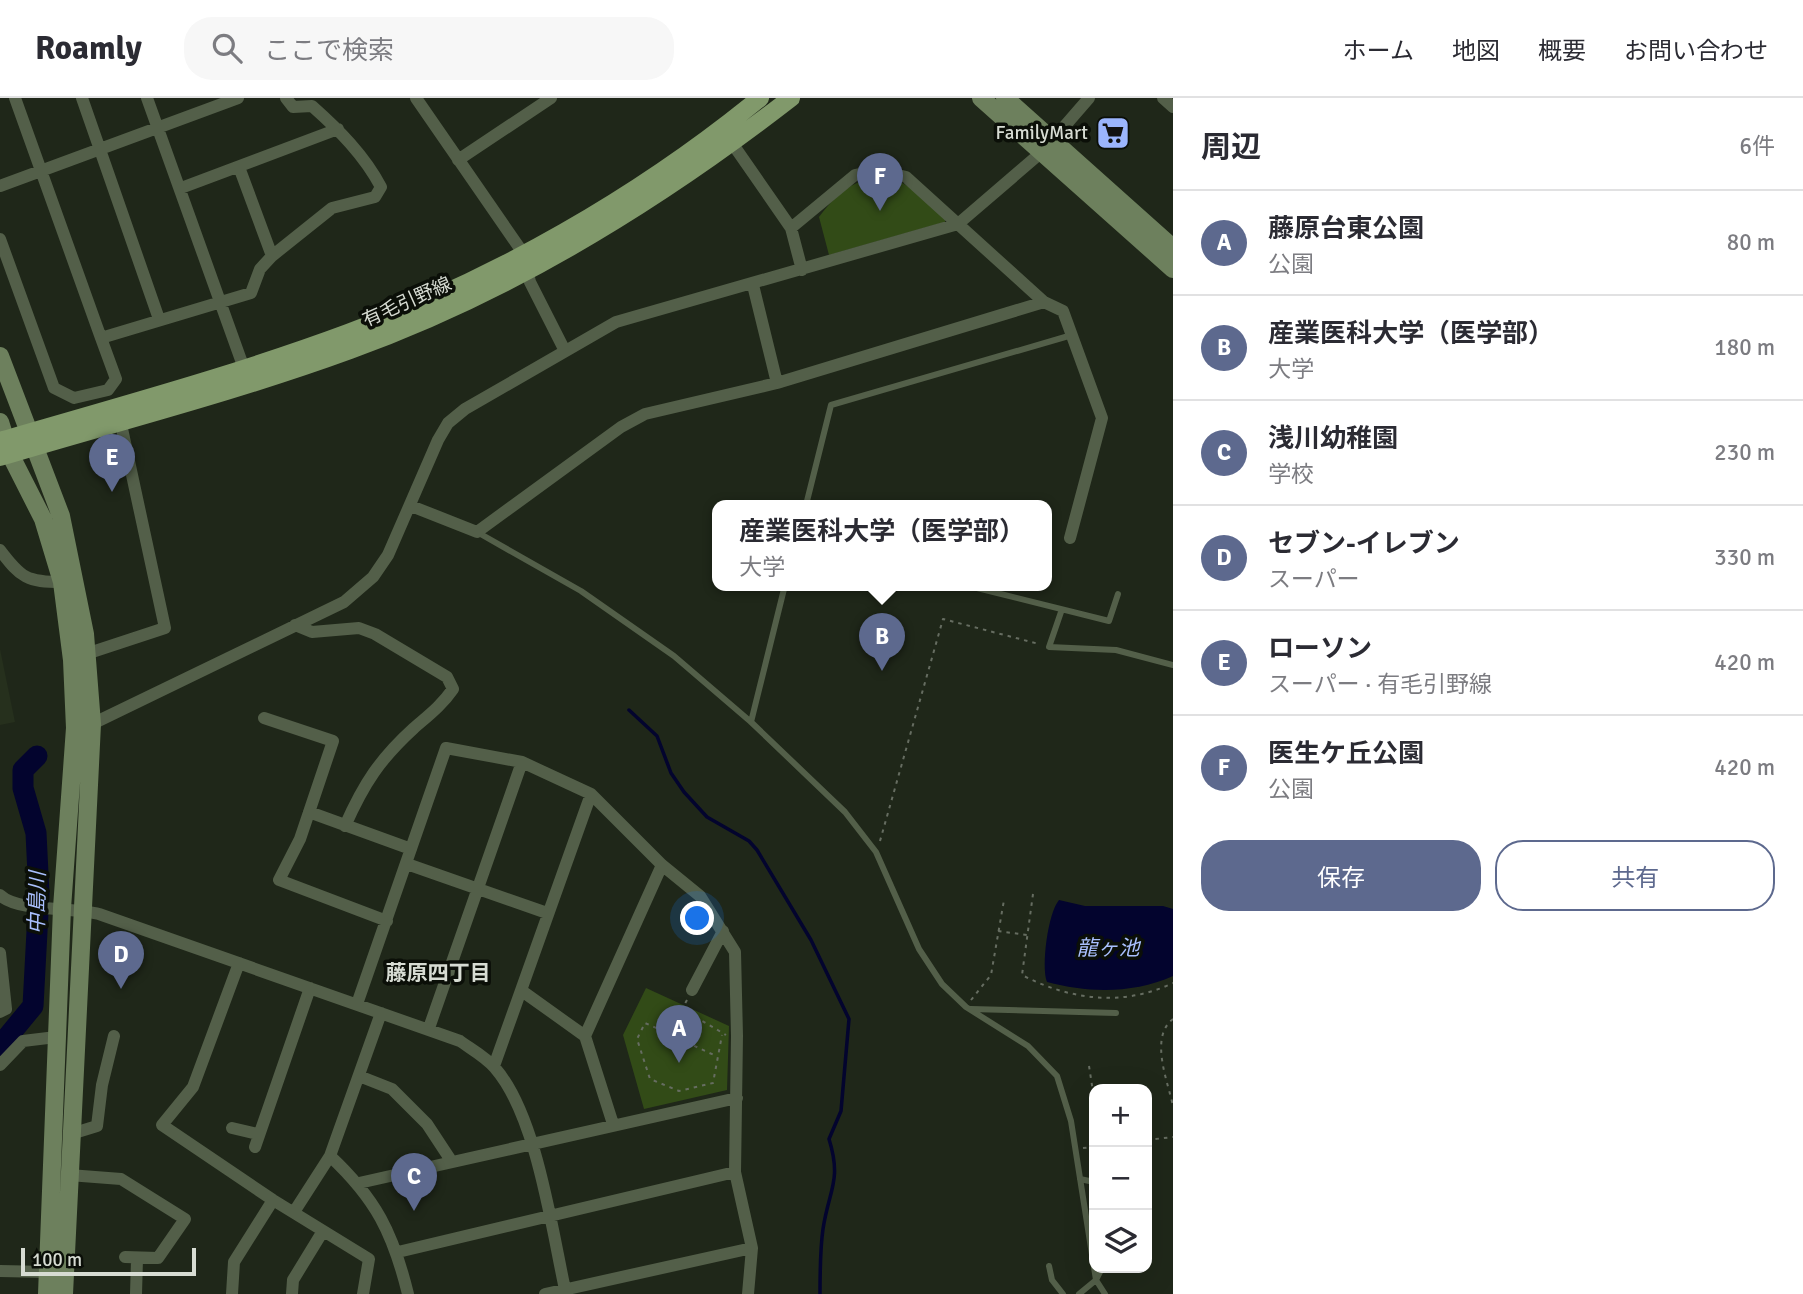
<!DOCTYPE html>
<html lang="ja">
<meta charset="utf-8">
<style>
body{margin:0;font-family:Signika,"Noto Sans JP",sans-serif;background:#f7f7f7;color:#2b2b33}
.controls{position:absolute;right:21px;bottom:21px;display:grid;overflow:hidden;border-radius:14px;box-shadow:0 7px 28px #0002}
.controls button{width:63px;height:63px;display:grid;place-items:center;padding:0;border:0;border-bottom:2px solid #e1e1e2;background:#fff;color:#2b2b33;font:35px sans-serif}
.scale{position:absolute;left:21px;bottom:18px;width:175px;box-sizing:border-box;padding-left:7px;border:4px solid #d7dcd3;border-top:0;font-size:19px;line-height:24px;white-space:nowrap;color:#d7dcd3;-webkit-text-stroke:5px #0b0f08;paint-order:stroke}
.you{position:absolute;left:698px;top:821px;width:24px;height:24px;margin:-18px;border:5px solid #fff;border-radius:50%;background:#1a73e8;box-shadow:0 0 0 10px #1a73e833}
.badge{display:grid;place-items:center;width:46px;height:46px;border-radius:50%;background:#5d698e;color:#fff;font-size:23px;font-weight:700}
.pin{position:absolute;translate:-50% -58px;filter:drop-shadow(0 2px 4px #0008)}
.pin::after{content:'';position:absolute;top:37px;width:24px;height:21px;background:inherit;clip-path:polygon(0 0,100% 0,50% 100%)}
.popup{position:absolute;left:712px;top:402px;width:340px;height:91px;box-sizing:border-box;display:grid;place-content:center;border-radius:14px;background:#fff;filter:drop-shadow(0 2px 5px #0005);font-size:23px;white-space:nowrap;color:#7c7c81}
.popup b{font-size:26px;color:#2b2b33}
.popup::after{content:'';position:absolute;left:50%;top:100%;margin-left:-14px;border:14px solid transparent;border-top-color:#fff}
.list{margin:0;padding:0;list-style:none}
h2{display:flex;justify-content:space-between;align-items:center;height:91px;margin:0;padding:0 28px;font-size:30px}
h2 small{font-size:23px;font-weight:400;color:#7c7c81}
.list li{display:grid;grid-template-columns:46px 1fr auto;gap:21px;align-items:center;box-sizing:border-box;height:105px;padding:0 28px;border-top:2px solid #e1e1e2}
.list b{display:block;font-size:26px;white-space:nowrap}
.list p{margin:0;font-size:23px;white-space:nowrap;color:#7c7c81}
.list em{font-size:23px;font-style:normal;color:#7c7c81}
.actions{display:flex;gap:14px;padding:21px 28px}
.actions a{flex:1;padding:16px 0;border:2px solid #5d698e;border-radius:28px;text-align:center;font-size:24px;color:#5d698e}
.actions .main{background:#5d698e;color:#fff}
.icon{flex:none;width:38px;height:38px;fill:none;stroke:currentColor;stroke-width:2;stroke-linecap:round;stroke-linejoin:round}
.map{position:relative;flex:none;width:1173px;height:1196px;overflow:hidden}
header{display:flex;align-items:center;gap:42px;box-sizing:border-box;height:98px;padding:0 35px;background:#fff;border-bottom:2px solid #e1e1e2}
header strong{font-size:33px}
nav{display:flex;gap:38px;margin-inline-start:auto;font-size:24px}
.search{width:490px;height:63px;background:#f7f7f7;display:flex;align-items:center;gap:18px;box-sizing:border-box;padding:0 24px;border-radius:28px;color:#7c7c81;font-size:26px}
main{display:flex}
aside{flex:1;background:#fff}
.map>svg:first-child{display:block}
.built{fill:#26301d}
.green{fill:#324b17}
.water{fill:#03042e}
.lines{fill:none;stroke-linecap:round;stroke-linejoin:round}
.stream{stroke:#03042e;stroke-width:3.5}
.river{stroke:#03042e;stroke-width:21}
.path{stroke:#666d61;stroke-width:2;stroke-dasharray:3.5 5;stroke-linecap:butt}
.lane{stroke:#535f49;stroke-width:6}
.street{stroke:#535f49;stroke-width:12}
.secondary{stroke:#6d805d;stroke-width:18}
.primary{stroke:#81996b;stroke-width:18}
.labels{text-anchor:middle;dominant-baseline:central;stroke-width:7;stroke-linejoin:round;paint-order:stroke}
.poi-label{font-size:19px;fill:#d7dcd3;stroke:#0b0f08;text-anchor:end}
.street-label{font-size:19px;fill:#d7dcd3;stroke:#0b0f08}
.water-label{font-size:21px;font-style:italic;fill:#a9bffd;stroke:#0b0f08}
.neighbourhood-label{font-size:21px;font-weight:bold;fill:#d7dcd3;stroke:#0b0f08}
</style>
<header>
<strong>Roamly</strong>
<div class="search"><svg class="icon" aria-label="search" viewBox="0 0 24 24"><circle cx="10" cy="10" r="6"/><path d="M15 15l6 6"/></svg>ここで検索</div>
<nav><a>ホーム</a><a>地図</a><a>概要</a><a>お問い合わせ</a></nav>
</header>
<main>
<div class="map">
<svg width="1173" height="1196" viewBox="0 0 1173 1196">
<rect width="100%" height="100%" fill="#1f2719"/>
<!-- built -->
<path class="built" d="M0,551L15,624L0,627Z"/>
<!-- green -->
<path class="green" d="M877,78C907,80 924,101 945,120V124L829,157L819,119C835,98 850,84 877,78Z
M646,890L729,928L727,992L644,1011L623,937Z"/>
<!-- water -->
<path class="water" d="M1059,802L1085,808H1163L1173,811V878C1133,896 1088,895 1047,884C1041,868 1048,815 1059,802Z"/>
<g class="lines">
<!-- stream -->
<path class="stream" d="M629,612L657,638L671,675L684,694L707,719L749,743L757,752L811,842L849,921L841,1013L829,1041C842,1083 829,1091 823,1131C820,1152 820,1175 820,1196"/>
<!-- river -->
<path class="river" d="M0,948L33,908L39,796L36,735L23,690V672L37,658"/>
<!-- path -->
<path class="path" d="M880,743L943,521L1039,546
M1033,796L1022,877C1070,902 1123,909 1173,885
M998,833L1027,837
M687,902L682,911L726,937
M971,902L991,877L1004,802
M682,911L670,936L645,925L637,941L650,981L679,993L713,985L722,937
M1173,921C1149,939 1168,984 1173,1008
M671,937L716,958
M1089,968L1094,1000
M1147,1042L1173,1039
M1083,1050L1094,1049"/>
<!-- lane -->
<path class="lane" d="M806,407L831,307L1072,237
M477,434L581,493L674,558L751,624L845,714L876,754L919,851L942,886L966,909L1028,948L1057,978L1071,1023L1096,1182L1105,1196
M965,487L1109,523L1118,496
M1061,514L1049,549L1116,552L1173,567
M751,624L785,487
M971,911L1116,915
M1080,1081L1094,1084
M1049,1168L1052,1182L1063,1196
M1079,1196L1096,1182L1102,1170"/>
<!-- street -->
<path class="street" d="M15,0L101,240
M82,0L159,221
M147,0L246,276
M416,0L523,155L530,184L565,253
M1163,0L1173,9
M732,45L791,130L802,172
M458,62L551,0
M239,69L272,158
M0,88L238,0
M181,90L338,31
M791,130L855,77L878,72L906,79L1044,204L1063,213L1102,320L1070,440
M0,141L54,290L74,300L108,292L116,281L101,240L251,195L260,171L272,158L332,110L375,99L381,89C364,57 339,32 312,8L293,9L286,0
M753,187L777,285
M411,408L477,434L621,329L645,316L777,285L1044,204
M0,452C21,480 27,484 62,484
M295,527L312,534L359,530L375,536L447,579L453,591C442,607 429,617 414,630C380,661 364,685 345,728
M86,556L165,530L121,326
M264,620L333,643L300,741L279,782L387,823
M92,626L344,504L373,479L388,457L438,342L448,325L465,311L616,224L958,126L1043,53L1089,0
M309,714L411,751
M407,766L547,815
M0,797C17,814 74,809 99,816L460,943C471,951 486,959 495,970C537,1018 552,1133 566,1196
M0,855L6,911L0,914
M239,865L193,989L162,1027L273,1102L369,1161L363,1196
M692,892L723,833
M522,893L585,938L613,1026
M357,906L446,650L522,664L591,696L662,767L700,798L735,854L737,938L735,1074L752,1150L748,1196
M429,930L522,664
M585,938L662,767
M0,967L23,943L56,939
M494,968L591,696
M359,978L392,991L427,1026L452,1064
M232,1030L258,1036
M71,1036L97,1028L102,987L114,938
M255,1049L310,890
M330,1058C376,1101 393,1135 408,1196
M69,1077L121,1081L185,1121L158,1160L125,1159
M359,1085L737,1000
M294,1114L330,1058L381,915
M398,1154L735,1074
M0,1173L48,1174
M136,1196L137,1161
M232,1196L234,1164L273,1102
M292,1196L293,1182L323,1133
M545,1196L752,1150"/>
<!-- secondary -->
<path class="secondary" d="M981,0L1173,171
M1005,0L1173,150
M0,258L61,418L85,536L92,626L64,1196
M0,324L10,356L43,421L62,484L72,562L75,630L62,810L47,1196"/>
<!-- primary -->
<path class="primary" d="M0,343C116,309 235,277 348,235C495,181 639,99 760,0
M0,359C117,324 235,294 350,252C509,195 658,103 791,0"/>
</g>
<!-- icons -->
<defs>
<symbol id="supermarket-square" viewBox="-11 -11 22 22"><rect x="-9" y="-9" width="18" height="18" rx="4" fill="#9bb5fd" stroke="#0b0f08"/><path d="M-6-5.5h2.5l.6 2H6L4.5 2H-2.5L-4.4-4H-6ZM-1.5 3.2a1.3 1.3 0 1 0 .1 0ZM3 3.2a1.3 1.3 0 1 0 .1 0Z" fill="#111"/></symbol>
</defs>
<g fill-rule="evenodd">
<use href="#supermarket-square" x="1094" y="16" width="38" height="38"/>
</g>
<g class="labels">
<!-- poi labels -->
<g class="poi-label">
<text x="1088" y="35">FamilyMart</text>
</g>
<!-- street labels -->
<g class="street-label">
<text transform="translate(407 204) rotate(-24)">有毛引野線</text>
</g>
<!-- water labels -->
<g class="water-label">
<text transform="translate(37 805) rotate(-89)">中島川</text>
<text x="1108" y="850">龍ヶ池</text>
</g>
<!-- neighbourhood labels -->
<g class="neighbourhood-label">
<text x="438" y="875">藤原四丁目</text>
</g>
</g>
</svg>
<div class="controls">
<button>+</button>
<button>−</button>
<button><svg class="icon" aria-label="layers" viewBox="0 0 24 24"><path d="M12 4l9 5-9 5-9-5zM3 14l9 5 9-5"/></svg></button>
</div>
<div class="scale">100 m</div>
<div class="you"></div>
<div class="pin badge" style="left:679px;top:965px">A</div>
<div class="pin badge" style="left:882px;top:573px">B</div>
<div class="popup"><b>産業医科大学（医学部）</b>大学</div>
<div class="pin badge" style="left:414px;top:1113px">C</div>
<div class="pin badge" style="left:121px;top:891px">D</div>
<div class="pin badge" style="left:112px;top:394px">E</div>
<div class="pin badge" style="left:880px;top:113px">F</div>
</div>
<aside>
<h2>周辺<small>6件</small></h2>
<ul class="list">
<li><span class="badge">A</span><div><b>藤原台東公園</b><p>公園</p></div><em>80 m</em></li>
<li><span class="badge">B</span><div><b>産業医科大学（医学部）</b><p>大学</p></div><em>180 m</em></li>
<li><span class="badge">C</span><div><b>浅川幼稚園</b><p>学校</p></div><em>230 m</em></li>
<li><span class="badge">D</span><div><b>セブン-イレブン</b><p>スーパー</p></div><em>330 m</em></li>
<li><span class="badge">E</span><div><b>ローソン</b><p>スーパー · 有毛引野線</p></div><em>420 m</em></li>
<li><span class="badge">F</span><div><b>医生ケ丘公園</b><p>公園</p></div><em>420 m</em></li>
</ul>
<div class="actions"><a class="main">保存</a><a>共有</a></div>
</aside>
</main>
